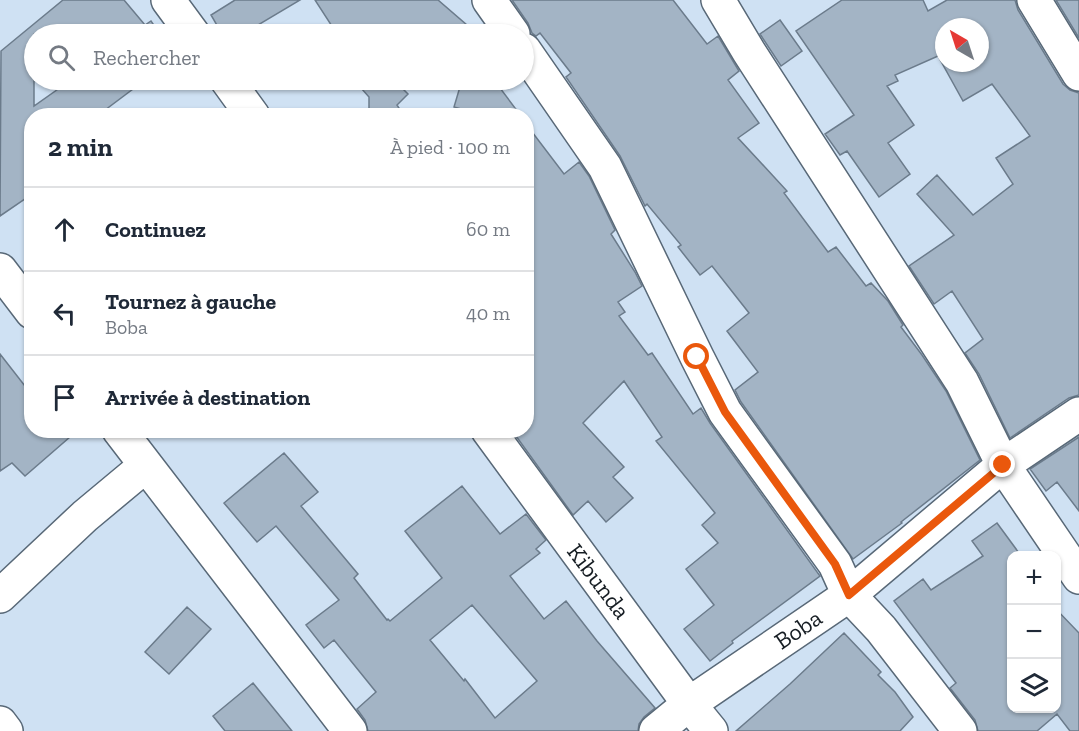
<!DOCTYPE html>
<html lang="fr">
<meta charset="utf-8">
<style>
body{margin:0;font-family:"Zilla Slab",serif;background:#f6f6f7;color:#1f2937}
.controls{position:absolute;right:18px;bottom:18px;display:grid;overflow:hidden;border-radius:12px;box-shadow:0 2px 4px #0004}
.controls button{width:54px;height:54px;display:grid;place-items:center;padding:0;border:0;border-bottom:2px solid #e0e1e3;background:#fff;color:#1f2937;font:30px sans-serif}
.compass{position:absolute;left:935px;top:18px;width:54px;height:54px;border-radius:50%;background:#fff;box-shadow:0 2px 4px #0004;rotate:321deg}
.stop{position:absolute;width:18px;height:18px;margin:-14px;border:4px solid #ea580c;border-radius:50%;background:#fff}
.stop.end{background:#ea580c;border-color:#fff;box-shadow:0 2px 6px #0008}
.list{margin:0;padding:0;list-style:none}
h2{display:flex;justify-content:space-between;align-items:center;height:78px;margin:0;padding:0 24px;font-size:26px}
h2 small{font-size:20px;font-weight:400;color:#747a83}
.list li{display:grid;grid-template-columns:39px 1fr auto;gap:18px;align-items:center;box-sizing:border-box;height:84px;padding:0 24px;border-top:2px solid #e0e1e3}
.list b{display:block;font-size:22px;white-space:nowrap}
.list p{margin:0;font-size:20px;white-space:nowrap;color:#747a83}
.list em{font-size:20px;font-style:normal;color:#747a83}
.icon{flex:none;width:33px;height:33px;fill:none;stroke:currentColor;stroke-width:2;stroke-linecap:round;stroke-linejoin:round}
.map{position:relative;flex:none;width:1079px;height:731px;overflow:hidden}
.search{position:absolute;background:#fff;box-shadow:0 2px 4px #0004;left:24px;top:24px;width:510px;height:66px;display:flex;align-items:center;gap:15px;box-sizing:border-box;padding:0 21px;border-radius:33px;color:#747a83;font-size:22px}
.panel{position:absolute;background:#fff;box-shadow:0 2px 4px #0004;left:24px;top:108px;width:510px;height:330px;border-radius:24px}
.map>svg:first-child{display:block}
.building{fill:#a3b4c5;stroke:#6b7b8b;stroke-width:1.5;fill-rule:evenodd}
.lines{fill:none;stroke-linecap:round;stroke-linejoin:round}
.minor-casing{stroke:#586877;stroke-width:36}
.minor{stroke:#fff;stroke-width:33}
.route{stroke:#ea580c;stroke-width:8}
.labels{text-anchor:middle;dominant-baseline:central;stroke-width:4.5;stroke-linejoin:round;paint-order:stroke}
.street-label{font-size:24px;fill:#161d23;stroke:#fff}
</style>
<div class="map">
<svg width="1079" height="731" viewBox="0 0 1079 731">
<rect width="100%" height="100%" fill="#cfe1f3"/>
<!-- building -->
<path class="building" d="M63,0H124L145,25L151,21L160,34H34V106L71,80H145L97,116H32V194L0,216L1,51Z
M235,0H300L243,34H222L211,15Z
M315,0H438L475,32L472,34H337Z
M512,0H673L707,44L718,36L739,71L728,80L759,123L738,138L787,191L784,193L828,252L836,247L866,286L871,283L888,301L903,325L901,327L922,355L946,391L980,460L901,522L902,523L853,559L741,402L735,390L758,372L727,331L749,313L712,266L700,275L678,247L681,245L647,204L645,206L620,156L566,77L571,73L540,33L536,36L532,33L528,23Z
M842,0H923L928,11L947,0H1015L1018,10L1063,84L1070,90L1079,93V395L1069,398L1010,438L979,374L965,353L983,339L952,291L934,304L909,266L954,235L917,194L937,175L973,215L1013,184L996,158L1030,136L992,84L963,101L938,56L895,75L898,81L887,86L914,125L888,143L910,174L879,197L847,151L840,155L825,134L854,115L796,31ZM944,27H980V63H944Z
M1056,0H1079V38Z
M780,20L802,51L781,66L760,34Z
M354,80H394L408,94L397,105L404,116H369V97Z
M462,80H494L521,116H486L454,107Z
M526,124L564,174L579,162L589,176L615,230L611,234L635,272L642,286L618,302L625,312L619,316L648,355L652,353L693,414L701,408L710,423L820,576L732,641L733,643L710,661L684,629L714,605L686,569L718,543L702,525L715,513L656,441L662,437L624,381L583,423L624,467L613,477L633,498L606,522L588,501L573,515L516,436L521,430H526Z
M0,354L32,395V430H78L25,476L12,463L0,471Z
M1079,437V511L1057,482L1046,491L1030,469Z
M284,453L318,492L301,506L358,574L354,578L387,620L388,619L390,621L442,578L405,531L462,486L500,534L526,514L546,540L536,549L540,553L510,576L544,619L566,601L597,641L655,708L644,717L639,724L638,731H368L365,720L357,709L376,692L334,640L324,648L306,625L339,600L276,526L257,542L224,503ZM472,605L537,681L495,718L465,679L464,681L430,640Z
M997,523L1019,553L1016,555H1011V559L1010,560L1011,562V708H1056V609L1079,633V731H1070L1057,714L1037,731H978L975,720L950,688L956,683L894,601L923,579L931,590L983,556L972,541Z
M187,607L211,629L169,674L145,652Z
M844,633L881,672L878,675L895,692L913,717L900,731H736L790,684Z
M253,683L292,731H225L213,716Z"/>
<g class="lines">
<defs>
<path id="minor" d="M168,0L193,34
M489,0L513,34
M718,0L749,52L962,382L1003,465L1079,577
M1034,0L1079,74
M524,50L605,167L697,357L725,412L835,564L849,595L881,629L960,731
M227,80L253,116
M0,270L32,312
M119,430L350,731
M488,430L689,704L711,731
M0,596L85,516L145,466
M0,723L6,731
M656,731L689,704L849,595L1003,465L1079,414"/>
</defs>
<!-- minor casing -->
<use href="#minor" class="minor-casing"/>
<!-- minor -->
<use href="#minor" class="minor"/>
</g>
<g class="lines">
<!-- route -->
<path class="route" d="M697,357L725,412L835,564L849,595L1003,465"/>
</g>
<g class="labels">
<!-- street labels -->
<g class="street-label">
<text transform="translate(599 581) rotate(53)">Kibunda</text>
<text transform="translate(798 629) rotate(-34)">Boba</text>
</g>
</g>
</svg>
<div class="controls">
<button>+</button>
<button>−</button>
<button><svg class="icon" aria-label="layers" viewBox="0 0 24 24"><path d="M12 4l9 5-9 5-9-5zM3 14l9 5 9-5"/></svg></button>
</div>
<svg class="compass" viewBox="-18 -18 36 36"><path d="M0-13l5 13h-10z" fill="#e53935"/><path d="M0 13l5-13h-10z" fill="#747a83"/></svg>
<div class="stop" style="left:697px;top:357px"></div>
<div class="stop end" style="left:1003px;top:465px"></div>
<div class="search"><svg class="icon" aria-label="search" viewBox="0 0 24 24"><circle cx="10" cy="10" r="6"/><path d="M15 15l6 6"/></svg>Rechercher</div>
<section class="panel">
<h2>2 min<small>À pied · 100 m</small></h2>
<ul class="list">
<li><svg class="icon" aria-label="ahead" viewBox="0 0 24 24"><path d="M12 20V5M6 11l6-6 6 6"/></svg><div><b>Continuez</b></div><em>60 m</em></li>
<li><svg class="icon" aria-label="left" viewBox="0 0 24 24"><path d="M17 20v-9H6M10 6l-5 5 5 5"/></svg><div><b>Tournez à gauche</b><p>Boba</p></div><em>40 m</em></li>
<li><svg class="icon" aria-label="arrive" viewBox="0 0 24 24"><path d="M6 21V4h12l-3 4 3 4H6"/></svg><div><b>Arrivée à destination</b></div></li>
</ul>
</section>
</div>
